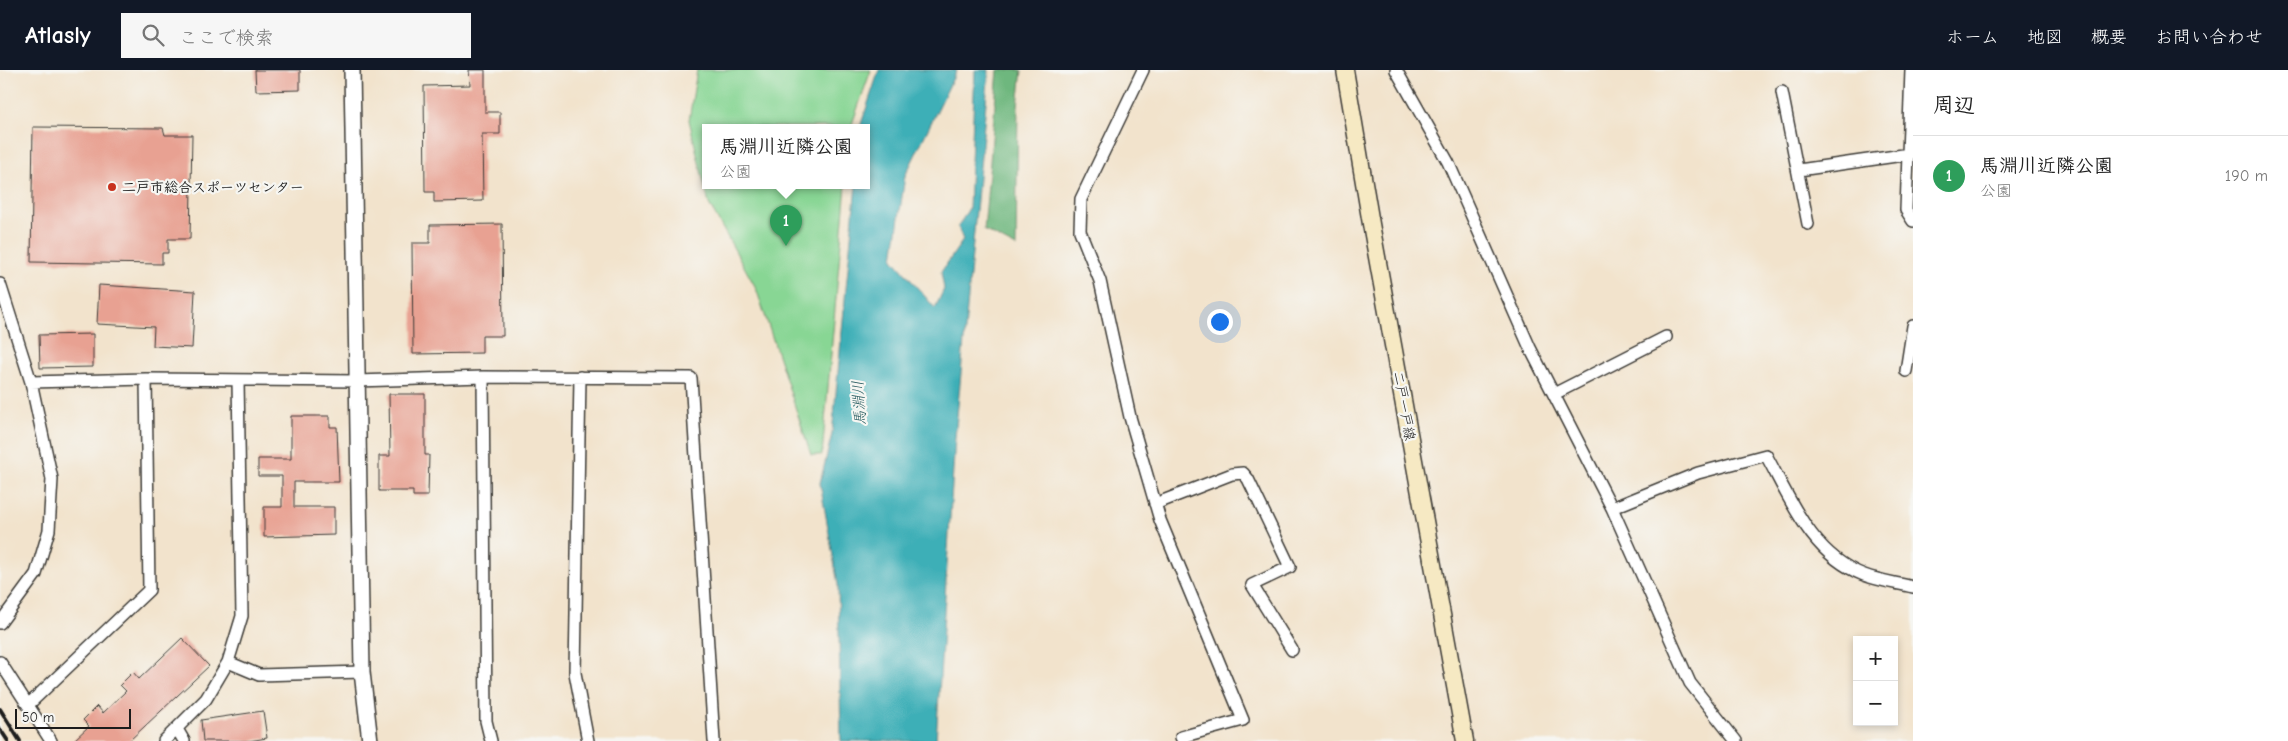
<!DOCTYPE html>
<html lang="ja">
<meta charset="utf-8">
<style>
body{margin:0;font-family:"Comic Neue","Klee One",sans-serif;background:#f6f6f6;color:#222}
.controls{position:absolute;right:15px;bottom:15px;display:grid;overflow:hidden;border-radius:0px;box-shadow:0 2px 8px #0003}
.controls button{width:45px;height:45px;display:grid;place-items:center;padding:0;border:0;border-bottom:1px solid #e0e0e0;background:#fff;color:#222;font:25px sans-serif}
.scale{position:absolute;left:15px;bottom:12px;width:116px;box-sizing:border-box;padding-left:5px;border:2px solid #1c1c1c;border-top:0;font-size:14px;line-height:18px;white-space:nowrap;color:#1c1c1c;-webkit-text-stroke:4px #f6f6f2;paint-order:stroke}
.you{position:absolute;left:1219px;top:251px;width:18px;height:18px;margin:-12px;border:4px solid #fff;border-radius:50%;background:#1a73e8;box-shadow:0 0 0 8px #1a73e833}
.badge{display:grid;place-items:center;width:32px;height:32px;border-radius:50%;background:#111827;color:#fff;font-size:16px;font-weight:700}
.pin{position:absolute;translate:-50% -41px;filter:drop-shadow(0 1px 2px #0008)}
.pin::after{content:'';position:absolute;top:26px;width:18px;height:15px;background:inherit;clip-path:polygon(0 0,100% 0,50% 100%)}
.popup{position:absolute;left:702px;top:54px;width:168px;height:65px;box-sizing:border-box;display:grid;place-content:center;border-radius:0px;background:#fff;filter:drop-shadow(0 1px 4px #0005);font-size:16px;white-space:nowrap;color:#767676}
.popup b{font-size:19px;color:#222}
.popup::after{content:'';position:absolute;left:50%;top:100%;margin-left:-10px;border:10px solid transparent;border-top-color:#fff}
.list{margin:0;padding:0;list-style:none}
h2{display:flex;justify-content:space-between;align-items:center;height:65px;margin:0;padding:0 20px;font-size:21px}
h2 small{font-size:16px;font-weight:400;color:#767676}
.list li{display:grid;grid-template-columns:32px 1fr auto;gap:15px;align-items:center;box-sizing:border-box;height:80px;padding:0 20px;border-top:1px solid #e0e0e0}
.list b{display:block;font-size:19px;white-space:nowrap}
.list p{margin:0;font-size:16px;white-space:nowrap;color:#767676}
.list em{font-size:16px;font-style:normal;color:#767676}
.icon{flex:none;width:28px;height:28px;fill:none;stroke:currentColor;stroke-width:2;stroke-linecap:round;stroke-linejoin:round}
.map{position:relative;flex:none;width:1913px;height:671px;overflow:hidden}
header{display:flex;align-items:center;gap:30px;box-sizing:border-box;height:70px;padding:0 25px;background:#111827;color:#fff}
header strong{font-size:24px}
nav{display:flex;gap:28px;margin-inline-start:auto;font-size:18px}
.search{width:350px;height:45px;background:#f6f6f6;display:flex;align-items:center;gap:12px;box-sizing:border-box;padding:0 18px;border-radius:0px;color:#767676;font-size:19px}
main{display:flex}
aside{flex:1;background:#fff}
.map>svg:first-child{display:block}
.green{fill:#88d694;stroke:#527958}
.forest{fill:#6eb77e;stroke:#456a4d}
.water{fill:#3eafb7;stroke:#2d666a}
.building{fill:#e8a192}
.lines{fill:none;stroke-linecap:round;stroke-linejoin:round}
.minor-casing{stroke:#3c3a36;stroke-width:14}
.tertiary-casing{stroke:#3c3a36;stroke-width:18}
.secondary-casing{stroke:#3c3a36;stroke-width:19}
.minor{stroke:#fff;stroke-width:11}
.tertiary{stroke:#fff;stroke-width:15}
.secondary{stroke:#f6e9c3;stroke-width:16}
.rail{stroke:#1c1c1c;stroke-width:4}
.poi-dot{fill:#c8321e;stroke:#f6f6f2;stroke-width:2}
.labels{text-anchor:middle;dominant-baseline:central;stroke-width:4.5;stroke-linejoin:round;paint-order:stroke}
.poi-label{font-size:14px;font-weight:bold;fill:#1c1c1c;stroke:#f6f6f2;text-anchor:start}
.street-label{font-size:14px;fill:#1c1c1c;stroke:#f6f6f2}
.water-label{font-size:15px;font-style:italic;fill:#2b5e62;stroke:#f6f6f2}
</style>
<header>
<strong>Atlasly</strong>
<div class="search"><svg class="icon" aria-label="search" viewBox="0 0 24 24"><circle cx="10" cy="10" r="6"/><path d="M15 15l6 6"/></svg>ここで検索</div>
<nav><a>ホーム</a><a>地図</a><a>概要</a><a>お問い合わせ</a></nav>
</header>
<main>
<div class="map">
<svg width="1913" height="671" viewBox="0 0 1913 671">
<rect width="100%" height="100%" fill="#f6f6f2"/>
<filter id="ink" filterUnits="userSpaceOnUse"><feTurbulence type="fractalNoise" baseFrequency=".02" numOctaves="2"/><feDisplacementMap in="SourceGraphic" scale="10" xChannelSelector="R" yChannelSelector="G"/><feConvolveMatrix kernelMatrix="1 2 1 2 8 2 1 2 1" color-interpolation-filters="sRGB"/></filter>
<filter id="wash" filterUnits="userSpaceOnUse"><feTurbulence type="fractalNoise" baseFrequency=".0096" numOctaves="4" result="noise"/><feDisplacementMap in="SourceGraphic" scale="20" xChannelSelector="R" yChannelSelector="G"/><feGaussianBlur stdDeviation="1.12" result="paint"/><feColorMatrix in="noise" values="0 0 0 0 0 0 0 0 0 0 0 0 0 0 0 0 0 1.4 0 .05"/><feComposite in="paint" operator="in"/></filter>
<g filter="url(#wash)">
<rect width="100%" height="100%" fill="#f2e3cc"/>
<!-- green -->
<path class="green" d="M697,0H871L851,57H706V115H846L822,385H811L756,218L709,134L689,50Z"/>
<!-- forest -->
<path class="forest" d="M998,0H1022L1018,36L1016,177L984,160Z"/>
<!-- water -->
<path class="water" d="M879,0H957L905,106L893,189L935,238L944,219L941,202L963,170L958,157L969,138L975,0H989L955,368L936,671H841L838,514L820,413L832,364L856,115H866V57H861V54Z"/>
<g id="blocks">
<!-- building -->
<path class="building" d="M255,0H300V20L256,21Z
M469,0H485V42H500V64H482L483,131L434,132V122H425L424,16L470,15Z
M33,57L163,58L165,65H192L190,169H168V183H162V194L31,192Z
M502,154L503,266H482V283L413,284L412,173H430V155Z
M99,215L195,221L192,278L153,276L154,257L97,254Z
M93,264V297L40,298L39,265Z
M389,324H425V385H429L428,426H413V421H379V386H390Z
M291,346H330V357H337L339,412H294V437H334V465L264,467V437H282V406H258V389H291Z
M182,568L209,596L129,671H73L89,656L83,650L97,636L103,643L126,621L120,615L133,602L139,609Z
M263,641L267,668L249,671H203L201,650Z"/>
</g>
</g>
<g filter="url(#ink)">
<use href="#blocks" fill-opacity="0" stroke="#3c3a36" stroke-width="1"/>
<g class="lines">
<defs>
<path id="minor" d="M1143,0L1081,129L1080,161L1100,211L1130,347L1160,450L1243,650L1181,667L1183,671
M1396,0L1448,92L1530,278L1612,438L1690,613L1736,671
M1911,0L1906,140L1913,151
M1782,22L1808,154
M1799,100L1910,84
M0,214L31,312L52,409L49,460L36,504L0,553
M1906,301L1913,256
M483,307L486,651L491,671
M580,307L575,603L588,671
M31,312L146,309L357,311L483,307L691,308L714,671
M1554,324L1666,267
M1155,434L1232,404L1243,403L1248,409L1290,497L1252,515L1292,580
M1612,438L1698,403L1766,385C1791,431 1812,485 1864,505C1880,511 1897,513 1913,517
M0,592L51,671
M228,592L259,605L362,602
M28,635L149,520L146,309
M177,659L184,671
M164,671L206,629L228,592L242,546L238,311"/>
<path id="tertiary" d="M352,0L362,602L370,671"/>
<path id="secondary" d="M1345,0L1371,154L1465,671"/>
</defs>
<!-- minor casing -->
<use href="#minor" class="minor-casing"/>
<!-- tertiary casing -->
<use href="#tertiary" class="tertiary-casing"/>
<!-- secondary casing -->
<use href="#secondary" class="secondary-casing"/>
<!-- minor -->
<use href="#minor" class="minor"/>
<!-- tertiary -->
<use href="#tertiary" class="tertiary"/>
<!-- secondary -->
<use href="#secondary" class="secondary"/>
<!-- rail -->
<path class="rail" d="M0,639L20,671
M0,659L8,671"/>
</g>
</g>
<!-- markers -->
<circle class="poi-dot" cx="112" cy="117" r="5"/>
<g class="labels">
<!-- poi labels -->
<g class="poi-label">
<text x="122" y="117">二戸市総合スポーツセンター</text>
</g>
<!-- street labels -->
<g class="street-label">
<text transform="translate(1404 336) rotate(80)">二戸一戸線</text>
</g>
<!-- water labels -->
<g class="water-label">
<text transform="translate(859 333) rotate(-94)">馬淵川</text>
</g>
</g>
</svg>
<div class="controls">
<button>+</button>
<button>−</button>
</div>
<div class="scale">50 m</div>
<div class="you"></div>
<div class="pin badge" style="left:786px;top:176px;background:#2e9e5b">1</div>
<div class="popup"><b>馬淵川近隣公園</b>公園</div>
</div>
<aside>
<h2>周辺<small></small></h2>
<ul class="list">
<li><span class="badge" style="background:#2e9e5b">1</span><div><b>馬淵川近隣公園</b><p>公園</p></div><em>190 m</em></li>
</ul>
</aside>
</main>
